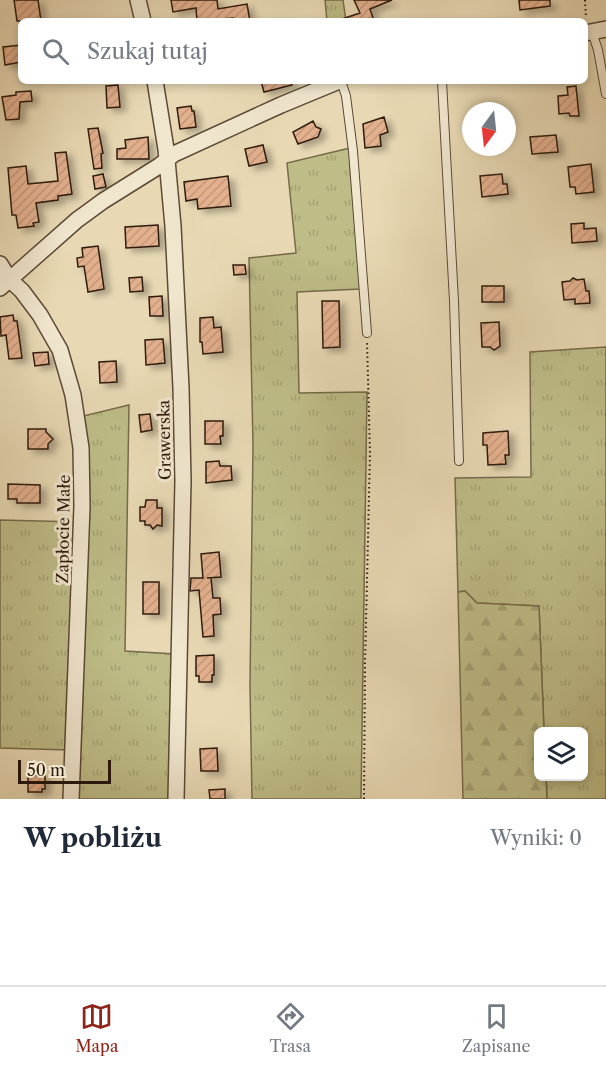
<!DOCTYPE html>
<html lang="pl">
<meta charset="utf-8">
<style>
body{margin:0;font-family:"Libre Caslon Text",serif;background:#f2f2f3;color:#1f2937}
.controls{position:absolute;right:18px;bottom:18px;display:grid;overflow:hidden;border-radius:9px;box-shadow:0 3px 9px #0003}
.controls button{width:54px;height:54px;display:grid;place-items:center;padding:0;border:0;border-bottom:2px solid #e0e1e3;background:#fff;color:#1f2937;font:30px sans-serif}
.compass{position:absolute;left:462px;top:102px;width:54px;height:54px;border-radius:50%;background:#fff;box-shadow:0 3px 9px #0003;rotate:195deg}
.scale{position:absolute;left:18px;bottom:15px;width:93px;box-sizing:border-box;padding-left:6px;border:3px solid #2e1a0c;border-top:0;font-size:16px;line-height:21px;white-space:nowrap;color:#2e1a0c;-webkit-text-stroke:4px #f0e6ce;paint-order:stroke}
.list{margin:0;padding:0;list-style:none}
h2{display:flex;justify-content:space-between;align-items:center;height:78px;margin:0;padding:0 24px;font-size:26px}
h2 small{font-size:20px;font-weight:400;color:#747a83}
.icon{flex:none;width:33px;height:33px;fill:none;stroke:currentColor;stroke-width:2;stroke-linecap:round;stroke-linejoin:round}
.map{position:relative;flex:none;width:606px;height:799px;overflow:hidden}
.search{position:absolute;background:#fff;box-shadow:0 3px 9px #0003;left:18px;right:18px;top:18px;height:66px;display:flex;align-items:center;gap:15px;box-sizing:border-box;padding:0 21px;border-radius:9px;color:#747a83;font-size:22px}
.sheet{height:186px;background:#fff}
nav{display:flex;justify-content:space-around;align-items:center;box-sizing:border-box;height:84px;border-top:2px solid #e0e1e3;background:#fff;font-size:16px;color:#747a83}
nav a{display:grid;justify-items:center;gap:3px}
nav .on{color:#8f2418}
.map>svg:first-child{display:block}
.grass{fill:url(#grass-tufts);stroke:#766b4a;stroke-width:1.5}
.forest{fill:url(#forest-firs);stroke:#766b4a;stroke-width:1.5}
.building{fill:url(#building-hatch);stroke:#2e1a0c;stroke-width:1.5;filter:url(#shadow)}
.lines{fill:none;stroke-linecap:round;stroke-linejoin:round}
.lane-casing{stroke:#5c4a36;stroke-width:10}
.street-casing{stroke:#5c4a36;stroke-width:18}
.path{stroke:#2e1a0c;stroke-width:2;stroke-dasharray:1.5 3;stroke-linecap:butt}
.lane{stroke:#f0e6ce;stroke-width:8}
.street{stroke:#f0e6ce;stroke-width:15}
.labels{text-anchor:middle;dominant-baseline:central;stroke-width:6;stroke-linejoin:round;paint-order:stroke}
.street-label{font-size:16px;fill:#2e1a0c;stroke:#f0e6ce}
</style>
<div class="map">
<svg width="606" height="799" viewBox="0 0 606 799">
<defs>
<pattern id="grass-tufts" width="24" height="20" patternUnits="userSpaceOnUse" patternTransform="scale(1.5)"><rect width="24" height="20" fill="#bebc87"/><path d="M3 7l-1-3M5 7V3M7 7l1-3M15 17l-1-3M17 17v-4M19 17l1-3" fill="none" stroke="#a4a173"/></pattern>
<pattern id="forest-firs" width="22" height="20" patternUnits="userSpaceOnUse" patternTransform="scale(1.5)"><rect width="22" height="20" fill="#bebc87"/><path d="M5 1l3.5 6h-7zM16 11l3.5 6h-7z" fill="#a4a173"/></pattern>
<pattern id="building-hatch" width="6" height="6" patternUnits="userSpaceOnUse" patternTransform="scale(1.5)"><rect width="6" height="6" fill="#e3b08e"/><path d="M-1 1l2-2M0 6l6-6M5 7l2-2" fill="none" stroke="#c39779"/></pattern>
<filter id="shadow"><feDropShadow dx="6" dy="4" stdDeviation="3" flood-color="#0004"/></filter>
</defs>
<rect width="100%" height="100%" fill="#e8d9b4"/>
<filter id="stains"><feTurbulence type="fractalNoise" baseFrequency=".00333" numOctaves="4"/><feColorMatrix values="0 0 0 0 .2 0 0 0 0 .09 0 0 0 0 .02 0 0 0 .5 -.17"/></filter>
<radialGradient id="worn" r=".72"><stop offset=".6" stop-color="#630" stop-opacity="0"/><stop offset="1" stop-color="#630" stop-opacity=".3"/></radialGradient>
<!-- grass -->
<path class="grass" d="M325,0H343L346,21H327Z
M350,148L360,289L297,292L299,393L367,392L361,799H252L250,685L253,445L249,258L296,253L287,163Z
M606,347V799H547L546,777L584,776V732L544,731L539,606L477,603L465,591L458,592L455,478L531,477L530,352Z
M129,405L125,651L175,654L173,799H74L79,417Z
M0,520L79,522L69,750L0,748Z"/>
<!-- forest -->
<path class="forest" d="M465,591L477,603L539,606L544,731L538,732V776L546,777L547,799H463L458,592Z"/>
<!-- building -->
<path class="building" d="M14,0H38L41,21H17Z
M171,0H217L218,9L247,4L250,21H234L233,18L197,21L196,8L173,12Z
M354,0H392L370,9L374,21H343L342,19L360,13Z
M519,0H550V6L520,10Z
M21,45V62L5,65L3,47Z
M261,81H292V85L264,92Z
M118,85L120,107L107,108L106,86Z
M576,86L579,116H570L569,113L559,114L558,96L568,95L567,87Z
M31,91L32,101L20,102L19,119L6,120L2,97L16,95V92Z
M191,106L192,111H194L196,127L180,129L177,108Z
M384,117L388,132L380,135L381,146L365,148L363,124Z
M313,121L316,127L321,129L318,137L298,144L293,132Z
M98,128L103,153L101,154L102,168L94,169L88,129Z
M556,135L558,152L532,154L530,137Z
M148,137L149,159H117V149L126,148L125,140Z
M263,145L267,162L249,166L245,149Z
M66,152L72,194L58,196V200L36,203L39,222L33,223L34,226L18,228L16,215H12L8,168L26,166L28,184L58,181L55,153Z
M591,164L594,192L576,194L575,187H570L568,167Z
M103,174L106,187L95,189L93,176Z
M502,174L503,184H507L508,194L482,197L480,176Z
M228,176L231,206L198,209L197,199L186,201L184,182Z
M584,223V229L596,228L597,241L572,243L571,224Z
M158,225L159,246L126,248L125,227Z
M98,246L104,289L88,292L84,266L78,267L77,258L83,257L82,248Z
M233,265H245L246,274L234,275Z
M142,277L143,291L130,292L129,278Z
M573,278L577,280L584,279L586,291H589L590,303L575,304V299L564,300L562,282L570,281Z
M482,286H504V302H482Z
M162,296L163,316H150L149,297Z
M322,301H339L340,347L323,348Z
M13,315L14,321H17L22,358L9,359L6,335L1,336L0,317Z
M213,317L214,328L221,327L223,352L203,354L202,342H200V318Z
M499,322L500,346L494,350L490,347H482L481,323Z
M163,339L165,363L146,365L145,340Z
M48,352L49,364L35,366L33,353Z
M116,361L117,382L100,383L99,362Z
M150,414L152,430L141,432L139,415Z
M205,421H223V436H220L221,444H205Z
M28,429H46V432L53,439L48,444V449H28Z
M508,431L509,455H505L506,464L488,465L487,445H483V433Z
M219,461L220,466H231L232,480L206,483V462Z
M8,484L40,485V503H17V499H8Z
M146,500H157V508H162V526L157,525L153,529L150,525H145V521H140V507H145Z
M219,552L221,577L207,578H211L213,598H220L221,614L213,615L214,636L203,637L199,590L190,591L191,578H203L201,554Z
M143,582H159V614H143Z
M214,655V675H212V682H199V676H196V656Z
M217,748L218,771H201L200,749Z
M28,775L45,776V789H42V792H28Z
M225,789V799H210L209,790Z"/>
<g class="lines">
<defs>
<path id="lane" d="M592,32L598,50L606,94
M341,81L346,96L353,151L367,333
M442,81L454,301L459,461"/>
<path id="street" d="M138,0L143,21
M585,33L606,29
M155,81L166,149L173,226L181,388L183,481L176,799
M0,264L9,279L22,291L40,315L60,350L73,395L81,448L82,506L71,799
M0,288L77,220L103,201L159,166L174,154L281,105L339,81"/>
</defs>
<!-- lane casing -->
<use href="#lane" class="lane-casing"/>
<!-- street casing -->
<use href="#street" class="street-casing"/>
<!-- path -->
<path class="path" d="M585,0L586,18
M364,799L365,665L370,453L367,342"/>
<!-- lane -->
<use href="#lane" class="lane"/>
<!-- street -->
<use href="#street" class="street"/>
</g>
<g class="labels">
<!-- street labels -->
<g class="street-label">
<text transform="translate(164 440) rotate(-91)">Grawerska</text>
<text transform="translate(63 529) rotate(-89)">Zapłocie Małe</text>
</g>
</g>
<rect width="100%" height="100%" filter="url(#stains)"/>
<rect width="100%" height="100%" fill="url(#worn)"/>
</svg>
<div class="controls">
<button><svg class="icon" aria-label="layers" viewBox="0 0 24 24"><path d="M12 4l9 5-9 5-9-5zM3 14l9 5 9-5"/></svg></button>
</div>
<svg class="compass" viewBox="-18 -18 36 36"><path d="M0-13l5 13h-10z" fill="#e53935"/><path d="M0 13l5-13h-10z" fill="#747a83"/></svg>
<div class="scale">50 m</div>
<div class="search"><svg class="icon" aria-label="search" viewBox="0 0 24 24"><circle cx="10" cy="10" r="6"/><path d="M15 15l6 6"/></svg>Szukaj tutaj</div>
</div>
<section class="sheet">
<h2>W pobliżu<small>Wyniki: 0</small></h2>
<ul class="list">
</ul>
</section>
<nav>
<a class="on"><svg class="icon" aria-label="map" viewBox="0 0 24 24"><path d="M3 6l6-2 6 2 6-2v14l-6 2-6-2-6 2zM9 4v14M15 6v14"/></svg>Mapa</a>
<a><svg class="icon" aria-label="directions" viewBox="0 0 24 24"><path d="M12 3l9 9-9 9-9-9zM9 14v-3h6M13 9l2 2-2 2"/></svg>Trasa</a>
<a><svg class="icon" aria-label="saved" viewBox="0 0 24 24"><path d="M7 4h10v16l-5-4-5 4z"/></svg>Zapisane</a>
</nav>
